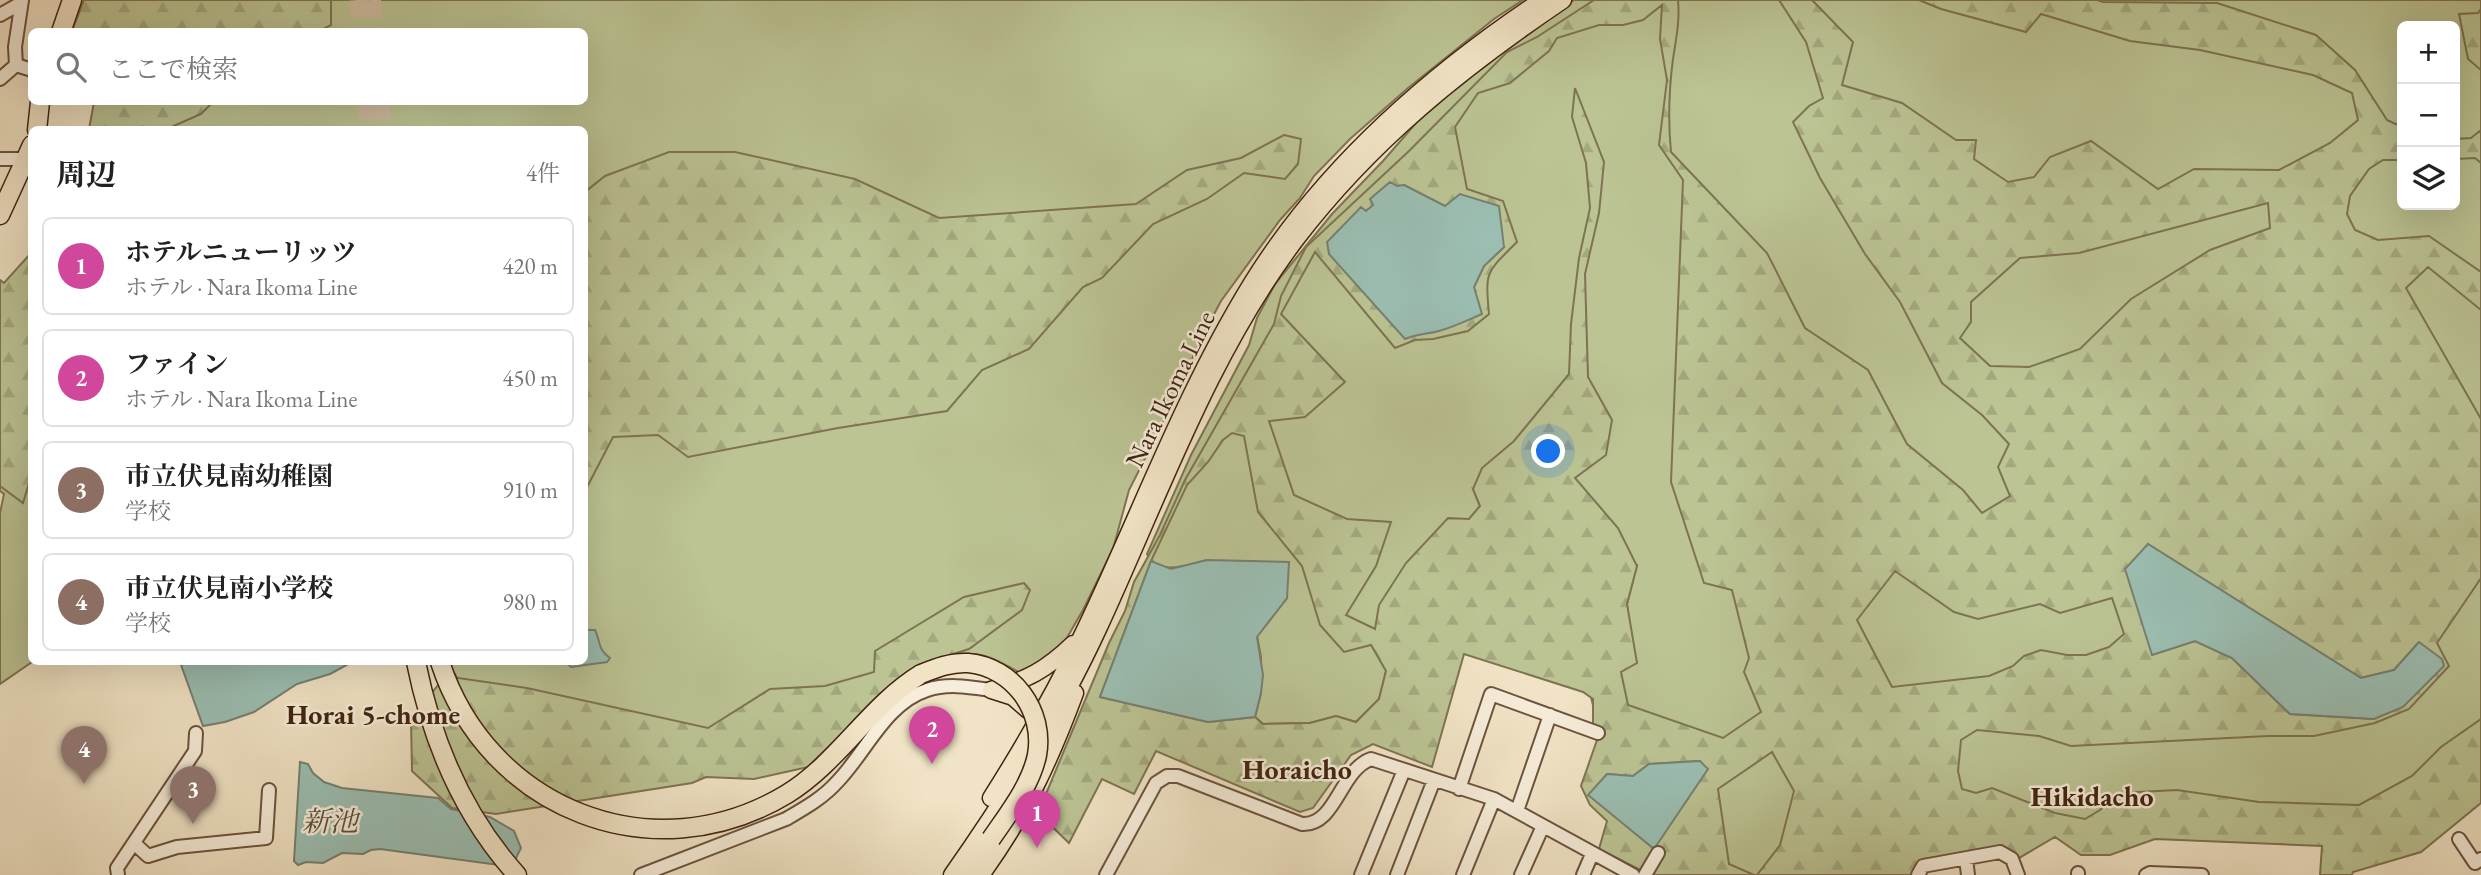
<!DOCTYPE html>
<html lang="ja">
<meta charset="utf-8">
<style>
body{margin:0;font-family:"EB Garamond","Noto Serif JP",serif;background:#f2f2f2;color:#222}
.controls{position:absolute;right:21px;top:21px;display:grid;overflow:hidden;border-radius:10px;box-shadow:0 7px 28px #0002}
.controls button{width:63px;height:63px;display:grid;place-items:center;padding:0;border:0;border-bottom:2px solid #e0e0e0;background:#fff;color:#222;font:35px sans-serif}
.you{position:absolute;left:1549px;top:452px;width:24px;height:24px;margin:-18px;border:5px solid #fff;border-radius:50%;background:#1a73e8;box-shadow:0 0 0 10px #1a73e833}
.badge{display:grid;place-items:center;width:46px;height:46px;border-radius:50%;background:#d93025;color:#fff;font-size:23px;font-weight:700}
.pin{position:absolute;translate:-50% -58px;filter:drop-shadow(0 2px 4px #0008)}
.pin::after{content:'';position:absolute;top:37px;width:24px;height:21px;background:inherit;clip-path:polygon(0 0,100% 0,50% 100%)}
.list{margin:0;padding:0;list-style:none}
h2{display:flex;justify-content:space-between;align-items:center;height:91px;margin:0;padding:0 28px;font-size:30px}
h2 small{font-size:23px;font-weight:400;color:#767676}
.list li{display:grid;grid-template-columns:46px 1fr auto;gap:21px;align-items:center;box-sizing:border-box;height:98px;margin:0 14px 14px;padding:0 14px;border:2px solid #e0e0e0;border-radius:10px}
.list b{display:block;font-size:26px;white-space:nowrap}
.list p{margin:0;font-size:23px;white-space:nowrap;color:#767676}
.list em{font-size:23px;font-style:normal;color:#767676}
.icon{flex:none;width:38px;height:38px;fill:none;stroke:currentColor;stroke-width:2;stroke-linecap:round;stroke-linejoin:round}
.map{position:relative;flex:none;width:2481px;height:875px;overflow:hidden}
.search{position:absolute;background:#fff;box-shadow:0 7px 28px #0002;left:28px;top:28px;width:560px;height:77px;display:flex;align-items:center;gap:18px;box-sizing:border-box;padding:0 24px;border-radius:10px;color:#767676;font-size:26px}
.panel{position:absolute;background:#fff;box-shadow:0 7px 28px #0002;left:28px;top:126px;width:560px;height:539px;border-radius:10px}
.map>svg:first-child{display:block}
.grass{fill:#bcc494;stroke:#7e7452;stroke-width:2;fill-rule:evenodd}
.forest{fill:url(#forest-firs);stroke:#7e7452;stroke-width:2;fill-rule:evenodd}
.water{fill:#9bbfb3;stroke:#778172;stroke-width:2}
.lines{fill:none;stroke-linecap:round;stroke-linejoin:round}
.highway-tunnel{stroke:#cebda2;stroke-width:18;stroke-dasharray:18 9;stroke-linecap:butt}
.minor-casing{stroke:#6c533e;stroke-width:16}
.major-casing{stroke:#402310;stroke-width:19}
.highway-casing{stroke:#402310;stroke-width:21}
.minor{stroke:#f6edda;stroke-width:12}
.major{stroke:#f1e4c6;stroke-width:16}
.highway{stroke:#f1e4c6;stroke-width:18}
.highway-bridge-casing{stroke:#402310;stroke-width:21;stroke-linecap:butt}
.highway-bridge{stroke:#f1e4c6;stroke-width:18}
.labels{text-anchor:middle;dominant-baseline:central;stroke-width:5;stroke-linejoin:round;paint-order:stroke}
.street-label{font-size:26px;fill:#402310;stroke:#f6edda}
.neighbourhood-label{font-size:28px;font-weight:bold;fill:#402310;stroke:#f6edda}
.water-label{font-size:28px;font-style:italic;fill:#5b5241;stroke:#f6edda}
</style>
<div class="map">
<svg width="2481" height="875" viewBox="0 0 2481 875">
<defs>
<pattern id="forest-firs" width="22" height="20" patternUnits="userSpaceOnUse" patternTransform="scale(1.75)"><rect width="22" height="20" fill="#bcc494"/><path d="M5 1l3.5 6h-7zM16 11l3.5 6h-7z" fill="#a3a87f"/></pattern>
</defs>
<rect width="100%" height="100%" fill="#f1e4c6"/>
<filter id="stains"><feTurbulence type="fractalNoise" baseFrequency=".00286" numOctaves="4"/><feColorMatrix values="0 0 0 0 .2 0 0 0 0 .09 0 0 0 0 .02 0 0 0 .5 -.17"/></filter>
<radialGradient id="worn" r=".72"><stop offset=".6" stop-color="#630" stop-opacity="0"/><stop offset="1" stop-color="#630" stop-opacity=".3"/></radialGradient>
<!-- grass -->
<path class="grass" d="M293,0H1523L1494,19L1408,88L1350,139L1314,176L1300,198L1280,220L1221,301L1204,333L1160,429L1129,490L1113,549L1083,610L1061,648L1022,674C985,653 980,651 938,656L682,764L492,732L447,662H584V130H125L161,102H584V32L252,31Z
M1574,0H2481V780L2414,841L1965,831L1818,875H1654L1607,762L1589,689L1630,629L1627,604L1637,565L1473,489L1480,506L1469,519L1386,671L1379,699L1356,722L1336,716L1310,723L1263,724L1255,717L1261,693V657L1257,636L1287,598L1207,560C1187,565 1159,577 1147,554L1191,455L1249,345L1257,318L1275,284L1332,214L1383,161L1417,122L1480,67ZM2402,26H2455V205H2402Z
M31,277L32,662L0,684V513L4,494L0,491V320Z"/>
<!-- forest -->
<path class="forest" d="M84,0H331V25L318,32L72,31Z
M1594,0H1678C1680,21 1676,39 1673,59C1669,89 1668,122 1671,152L1767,253L1805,328L1868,370L1907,444L1963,490L1982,513L2010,496L1998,467L2009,444L1982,415L1942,383L1900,302L1865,254L1820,178L1793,122L1809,106L1823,98L1806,42L1779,0H1812L1853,42L1842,85L1902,103L1956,140H1976L1974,159L2008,182L2034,177L2050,157L2091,141L2158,189L2194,169L2279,170L2330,143L2358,120L2352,93L2313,75L2200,50L2130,41L2041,14L2026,32L1941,9L1919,0H2097L2103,2L2217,3L2316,35L2355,70L2387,120L2402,127V160H2383L2369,169L2350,196L2347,214L2355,230L2378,240L2429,236L2481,272V310L2428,267L2406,288L2481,419V578L2437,643L2449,666L2409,709L2375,723L2314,736H2268L2071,746L2039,736L1977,730L1961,740L1958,771L1962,789L1976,793L1992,788L2055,813L2085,819L2100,810L2119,793L2177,790L2259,802L2359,805L2412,776L2441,747L2481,719V803L2421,852L2353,872L2352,875H2320L2322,846L2155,839L2110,855H2081L2055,837L2019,858L1996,847L1959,855L1923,859L1914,875H1757L1780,845L1794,791L1772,752L1718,789L1729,864L1754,875H1650L1599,849L1607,821L1590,805L1581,786L1597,740L1593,727V699L1583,692L1464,654L1432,767L1373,744L1351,755L1313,808L1300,812L1156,751L1134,794L1102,779L1069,843L1038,813L1109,643L1125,611L1134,582L1160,535L1185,480L1274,324L1281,296L1306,247L1409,151L1507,52L1537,37ZM1662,5L1660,39L1667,80L1659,145L1683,180L1671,482L1704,583L1732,590L1749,658L1744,672L1761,712L1723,738L1628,705L1621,672L1637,663L1627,604L1637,566L1618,528L1575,478L1606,455L1612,420L1588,377L1585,274L1599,213L1604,162L1575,88L1572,117L1586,163L1590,208L1579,258L1571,324L1569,374L1514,441L1482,468L1473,489L1480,506L1469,519L1448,518L1406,563L1379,605L1375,629L1346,615L1376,566L1391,522L1347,519L1294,495L1269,421L1305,417L1345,382L1281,314L1315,252L1395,348L1415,340L1433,339L1468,331L1489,314C1485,270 1486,273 1517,242L1503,201L1467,189L1455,127L1478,93L1510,83L1549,51L1557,38L1599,25H1623L1643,20ZM1404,185L1445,206L1504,247L1484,266L1474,287L1435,332L1415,334L1405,338L1379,309L1361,208L1366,211ZM2268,203L2270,228L2210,250L2131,299L2080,349L2029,367L1990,366L1960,338L1971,322V302L2020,258L2079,253ZM1232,433L1244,436L1258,512L1302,566L1320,625L1344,652L1371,645L1386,671L1379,699L1356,722L1336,716L1310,723L1263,724L1255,717L1208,722L1100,697L1151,561L1187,485L1208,462L1223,440ZM2148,544L2361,678L2394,670L2419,642L2374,719L2290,714L2232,658L2195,641L2152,655ZM1895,571L1954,612L1978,619L2040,604L2060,613L2112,598L2124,634L2109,647L2086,655H2067L2041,650L2024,656L2013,666L1989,676L1892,687L1857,620ZM1700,761L1589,795L1607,774L1633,776L1649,764Z
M2481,9V70L2468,59L2459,14L2478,13Z
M94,102H213L201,114L167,129H89Z
M2481,130V163L2475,158L2455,159V139L2471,138Z
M1284,135L1301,139L1298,164L1285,179L1244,173L1207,199L1153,224L1102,278L1083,287L1029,349L982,370L947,411L838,428L688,457L658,435L613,437L585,491V192L605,176L669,152H735L855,179L939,218L1136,204L1187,170L1241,158Z
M31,253L32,473L23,503L0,486V280L4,283Z
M1024,583L1030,590L1022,610L969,649L931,661L890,686L808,767L754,779L706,777L692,783L496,814L452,808L412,771L411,720L445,676L527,688L708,728L770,689L825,686L874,672L875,651L964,597Z"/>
<!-- water -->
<path class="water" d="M1390,182L1397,186L1404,185L1445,206L1460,194L1499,206L1504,247L1484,266L1474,287L1482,314C1468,320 1454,327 1439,331C1427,334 1416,334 1405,339L1329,254L1327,242L1361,207L1366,211L1373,205L1370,199Z
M2148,544L2361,678L2394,670L2419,642L2442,659L2444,666L2403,707L2374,719L2290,714L2232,658L2195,641L2152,655L2125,569Z
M1207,560L1289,562L1287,598L1257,637L1263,675L1261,693L1255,717L1208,722L1100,697L1151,561L1171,569Z
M585,630H595C601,642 597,649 610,658L607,662L571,667L567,663L584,662Z
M180,662H352L330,674L297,684L254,712L225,722L203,726Z
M1700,761L1708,769L1654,849L1588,795L1607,774L1633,776L1649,764Z
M300,762L308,764L313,773L324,782L342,788L438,798L451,809L490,817L514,831L521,848L515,860L499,865L380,849L371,850L363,854L342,853L323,863L306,862L298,865L294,861Z"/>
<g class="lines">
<!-- highway-tunnel -->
<path class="highway-tunnel" d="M358,0L361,32
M372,0L374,32
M366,102L367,130
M380,102L383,130"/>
<defs>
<path id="minor" d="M0,15L21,3
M16,65L15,47L22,0
M0,79L16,65L32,70
M0,159H26
M1459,789L1491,694L1598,733
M1517,811L1550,715
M2459,839L2475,863L2481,859
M134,843L148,856L177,847L266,838L269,790
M1966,859L1968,875
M2078,873V875
M118,875L117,868L195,751L196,733
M641,875L786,819C805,808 823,798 838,781C866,752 886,703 927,690C948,683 970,687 991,690
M1106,875L1156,783L1167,776H1178L1302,824C1336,826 1340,770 1371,759L1494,799L1633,875
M1361,875L1404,770
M1397,875L1434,780
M1463,875L1494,799
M1521,875L1543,826
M1583,875L1592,854
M1645,875L1658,853
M1918,875L1923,866L2000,852L2012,859L2018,875
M2146,875L2150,873L2202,875"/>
<path id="major" d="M1028,710L1013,697L991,690C1027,680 1046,670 1073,644
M991,798C1024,746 1055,692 1082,636C1139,518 1183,395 1252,283C1324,167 1429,75 1542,0
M952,875C1007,797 1059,714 1099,627C1160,495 1208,356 1296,239C1371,141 1461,69 1563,0
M981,875C1025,814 1049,763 1075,693"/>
<path id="highway" d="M61,32L72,0
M37,130L40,102
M0,215L32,145
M416,662C432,742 462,814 517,875
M440,662C488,809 653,875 787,794C839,762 869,706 921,674
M966,875L991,839"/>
</defs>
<!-- minor casing -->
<use href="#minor" class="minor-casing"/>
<!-- major casing -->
<use href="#major" class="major-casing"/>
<!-- highway casing -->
<use href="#highway" class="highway-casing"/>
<!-- minor -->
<use href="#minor" class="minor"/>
<!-- major -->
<use href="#major" class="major"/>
<!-- highway -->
<use href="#highway" class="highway"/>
<defs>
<path id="highway-bridge" d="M921,674C936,668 951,662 968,663C1013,667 1045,711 1037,755C1031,785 1008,814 991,839"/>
</defs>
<!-- highway-bridge casing -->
<use href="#highway-bridge" class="highway-bridge-casing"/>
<!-- highway-bridge -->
<use href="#highway-bridge" class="highway-bridge"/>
</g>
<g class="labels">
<!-- street labels -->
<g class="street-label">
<text transform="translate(1170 389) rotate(-64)">Nara Ikoma Line</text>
</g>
<!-- neighbourhood labels -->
<g class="neighbourhood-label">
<text x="373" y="714">Horai 5-chome</text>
<text x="1297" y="769">Horaicho</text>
<text x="2092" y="796">Hikidacho</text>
</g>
<!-- water labels -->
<g class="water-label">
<text x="330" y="821">新池</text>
</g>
</g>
<rect width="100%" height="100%" filter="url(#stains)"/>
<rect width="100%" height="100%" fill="url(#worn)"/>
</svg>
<div class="controls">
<button>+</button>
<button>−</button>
<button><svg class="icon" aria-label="layers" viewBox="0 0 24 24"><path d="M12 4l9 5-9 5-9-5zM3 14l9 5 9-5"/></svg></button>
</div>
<div class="you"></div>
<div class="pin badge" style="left:1037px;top:848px;background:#d1479c">1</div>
<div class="pin badge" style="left:932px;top:764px;background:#d1479c">2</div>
<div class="pin badge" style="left:193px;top:824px;background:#8d6e63">3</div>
<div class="pin badge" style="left:84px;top:784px;background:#8d6e63">4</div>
<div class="search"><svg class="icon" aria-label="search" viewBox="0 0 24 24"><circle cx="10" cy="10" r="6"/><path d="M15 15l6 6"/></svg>ここで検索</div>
<section class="panel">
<h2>周辺<small>4件</small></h2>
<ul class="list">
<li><span class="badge" style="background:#d1479c">1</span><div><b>ホテルニューリッツ</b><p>ホテル · Nara Ikoma Line</p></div><em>420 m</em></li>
<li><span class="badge" style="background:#d1479c">2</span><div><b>ファイン</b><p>ホテル · Nara Ikoma Line</p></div><em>450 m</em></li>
<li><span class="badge" style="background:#8d6e63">3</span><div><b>市立伏見南幼稚園</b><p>学校</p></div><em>910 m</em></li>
<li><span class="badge" style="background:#8d6e63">4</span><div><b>市立伏見南小学校</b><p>学校</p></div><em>980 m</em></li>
</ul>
</section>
</div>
